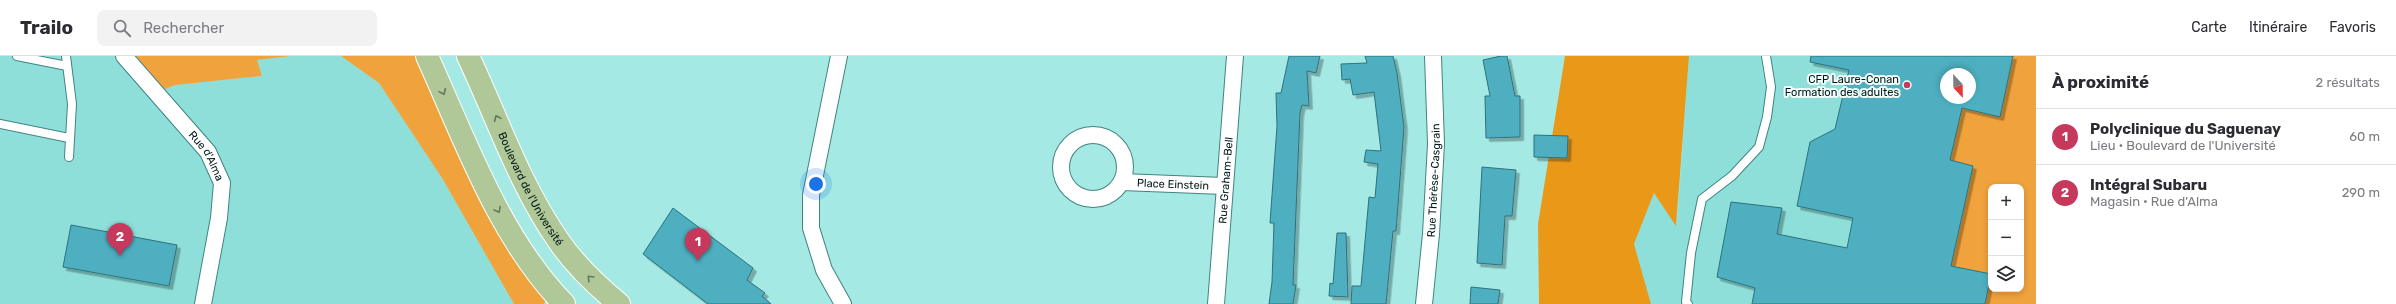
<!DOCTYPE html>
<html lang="fr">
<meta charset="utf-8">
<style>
body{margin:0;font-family:Rubik,sans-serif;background:#f2f2f3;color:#2b2b33}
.controls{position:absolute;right:12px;bottom:12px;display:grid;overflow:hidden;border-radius:8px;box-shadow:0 2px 6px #0003}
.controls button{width:36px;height:36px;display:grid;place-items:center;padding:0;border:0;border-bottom:1px solid #e1e1e2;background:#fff;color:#2b2b33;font:20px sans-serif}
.compass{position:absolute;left:1940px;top:12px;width:36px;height:36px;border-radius:50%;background:#fff;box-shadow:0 2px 6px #0003;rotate:158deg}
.you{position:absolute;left:816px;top:128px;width:14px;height:14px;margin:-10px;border:3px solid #fff;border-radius:50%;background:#1a73e8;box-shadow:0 0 0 6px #1a73e833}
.badge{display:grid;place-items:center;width:26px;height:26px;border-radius:50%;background:#c7385d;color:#fff;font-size:13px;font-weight:700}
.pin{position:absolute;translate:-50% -33px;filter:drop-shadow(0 1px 2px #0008)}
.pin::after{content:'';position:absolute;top:21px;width:14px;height:12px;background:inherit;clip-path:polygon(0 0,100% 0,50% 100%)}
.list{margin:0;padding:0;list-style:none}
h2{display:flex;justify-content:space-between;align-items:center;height:52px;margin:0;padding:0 16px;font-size:17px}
h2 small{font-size:13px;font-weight:400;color:#7c7c81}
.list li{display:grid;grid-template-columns:26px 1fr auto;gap:12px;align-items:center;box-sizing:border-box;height:56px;padding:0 16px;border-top:1px solid #e1e1e2}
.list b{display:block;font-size:15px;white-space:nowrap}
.list p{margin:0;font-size:13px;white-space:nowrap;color:#7c7c81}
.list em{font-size:13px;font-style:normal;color:#7c7c81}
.icon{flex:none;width:22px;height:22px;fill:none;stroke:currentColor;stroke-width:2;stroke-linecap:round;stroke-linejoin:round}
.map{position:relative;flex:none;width:2036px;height:248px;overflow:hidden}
header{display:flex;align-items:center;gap:24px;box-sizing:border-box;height:56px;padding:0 20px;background:#fff;border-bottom:1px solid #e1e1e2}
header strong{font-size:19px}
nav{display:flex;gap:22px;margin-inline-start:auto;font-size:14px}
.search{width:280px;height:36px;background:#f2f2f3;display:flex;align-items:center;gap:10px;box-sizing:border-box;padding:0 14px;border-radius:8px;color:#7c7c81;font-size:15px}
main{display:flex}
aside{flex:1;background:#fff}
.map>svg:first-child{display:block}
.built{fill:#8edfd9;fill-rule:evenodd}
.green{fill:#f0a33d}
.forest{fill:#ea9818}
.building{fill:#4dafbf;stroke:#2e717c;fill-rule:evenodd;filter:url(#shadow)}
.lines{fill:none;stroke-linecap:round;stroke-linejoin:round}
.service-casing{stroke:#408480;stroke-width:10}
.minor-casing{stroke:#408480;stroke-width:18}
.primary-casing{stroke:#fff;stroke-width:24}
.service{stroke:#fff;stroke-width:8}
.minor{stroke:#fff;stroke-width:16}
.primary{stroke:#b0c798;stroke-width:22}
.oneway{stroke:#61785e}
.poi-dot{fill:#c7385d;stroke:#f1fefc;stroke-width:1.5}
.labels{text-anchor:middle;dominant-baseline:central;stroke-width:4;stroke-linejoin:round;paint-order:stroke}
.poi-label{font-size:11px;fill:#001817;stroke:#f1fefc;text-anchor:end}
.street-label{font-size:11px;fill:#001817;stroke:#f1fefc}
</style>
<header>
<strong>Trailo</strong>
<div class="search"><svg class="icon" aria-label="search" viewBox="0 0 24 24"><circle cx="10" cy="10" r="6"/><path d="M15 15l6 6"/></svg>Rechercher</div>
<nav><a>Carte</a><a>Itinéraire</a><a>Favoris</a></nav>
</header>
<main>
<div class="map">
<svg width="2036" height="248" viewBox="0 0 2036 248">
<defs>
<filter id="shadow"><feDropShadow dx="3.5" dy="3.5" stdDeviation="0" flood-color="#0004"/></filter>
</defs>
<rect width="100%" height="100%" fill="#a4e9e4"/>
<!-- built -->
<path class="built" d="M0,0H124L157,37L175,29L262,20L257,4L291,0H341L379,27L442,122L514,248H0Z
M1689,0H2036V248H1651L1634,188L1654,137L1677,169ZM1946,18H1970V42H1946ZM1991,131H2021V233H1991Z"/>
<!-- green -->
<path class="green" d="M124,0H291L257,4L262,20L175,29L156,37Z
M341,0H427L550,234L544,248H514L442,122L379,27Z
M2013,0H2036V248H1985L1991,219V233H2021V131H1991V218L1920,203L1955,194L1973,110L1950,104L1962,52L2000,60Z"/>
<!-- forest -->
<path class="forest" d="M1565,0H1689L1676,170L1654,137L1634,188L1651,248H1539L1538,168Z"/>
<!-- building -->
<path class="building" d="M1289,0H1320L1316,17L1307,15L1309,50L1302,49L1300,57L1293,229H1296L1293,248H1269L1272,226L1274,167H1270L1277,70L1276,37H1281Z
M1365,0H1393L1397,17L1404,71L1396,175H1393L1386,248H1351L1352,230H1361L1369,141L1375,142L1378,108L1364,106L1366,94L1381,95L1374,36L1353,39L1350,23L1342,24L1341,8L1367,7Z
M1501,0H1507L1515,40H1520V81L1486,82L1485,40H1490L1483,4Z
M1811,0H2013L2000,61L1962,52L1950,104L1973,110L1951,210L1991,218L1985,248H1752L1755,232L1717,221L1731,146L1782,152L1777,178L1847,192L1853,162L1797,150L1810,86L1835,73L1849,14L1810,6ZM1946,18H1970V42H1946Z
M1534,79L1568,80L1567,102L1534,101Z
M1482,111L1516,114L1512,160H1505L1502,209L1477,207Z
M673,152L753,212L747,224L765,237L762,240L771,248H708L643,198Z
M71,169L177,189L169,230L63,211Z
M1337,177H1346L1348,241L1329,240L1330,227L1333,228Z
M1471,231L1500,234L1498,248H1470Z"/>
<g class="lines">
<defs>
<path id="service" d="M17,0L67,10
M66,0L72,48L69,101
M0,68L69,82
M1688,248L1686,246L1691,197L1702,143L1732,120L1759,91L1767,61L1771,31L1766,0"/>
<g id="minor">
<path id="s1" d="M124,0L208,96L222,127L219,162L203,248"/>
<path d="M839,0L811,139V172L824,214L843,248"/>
<circle cx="1093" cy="111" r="32"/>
<path id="s2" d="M1122,126L1224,130"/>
<path id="s3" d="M1216,248L1235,0"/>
<path id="s4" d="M1424,248L1431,178L1436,88L1433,0"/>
</g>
<g id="primary">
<path d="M427,0C465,84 499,181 564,248"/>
<path id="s5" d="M468,0C497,61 519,128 558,184C574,208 596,229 619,248"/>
</g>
</defs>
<!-- service casing -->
<use href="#service" class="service-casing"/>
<!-- minor casing -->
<use href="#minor" class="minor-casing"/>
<!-- primary casing -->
<use href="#primary" class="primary-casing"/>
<!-- service -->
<use href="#service" class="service"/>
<!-- minor -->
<use href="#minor" class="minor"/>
<!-- primary -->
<use href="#primary" class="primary"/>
</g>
<!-- one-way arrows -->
<defs><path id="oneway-chevron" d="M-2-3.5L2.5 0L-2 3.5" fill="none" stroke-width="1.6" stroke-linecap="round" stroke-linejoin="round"/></defs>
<g class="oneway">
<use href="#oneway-chevron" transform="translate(443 36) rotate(66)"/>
<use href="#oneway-chevron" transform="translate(497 62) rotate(-114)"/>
<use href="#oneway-chevron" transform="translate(498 154) rotate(62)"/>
<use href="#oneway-chevron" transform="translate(590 222) rotate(-134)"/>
</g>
<!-- markers -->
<circle class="poi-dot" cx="1907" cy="29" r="4"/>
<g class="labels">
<!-- poi labels -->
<g class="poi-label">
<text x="1899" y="23">CFP Laure-Conan<tspan x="1899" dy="13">Formation des adultes</tspan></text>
</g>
<!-- street labels -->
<g class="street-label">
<text stroke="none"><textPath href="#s1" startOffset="130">Rue d'Alma</textPath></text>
<text stroke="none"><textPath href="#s3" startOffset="124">Rue Graham-Bell</textPath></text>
<text stroke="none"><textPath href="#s4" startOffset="124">Rue Thérèse-Casgrain</textPath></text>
<text stroke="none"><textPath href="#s2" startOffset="51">Place Einstein</textPath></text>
<text stroke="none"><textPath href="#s5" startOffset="147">Boulevard de l'Université</textPath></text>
</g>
</g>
</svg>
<div class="controls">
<button>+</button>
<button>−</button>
<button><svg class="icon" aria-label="layers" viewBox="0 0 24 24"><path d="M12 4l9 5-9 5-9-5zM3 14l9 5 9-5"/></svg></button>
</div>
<svg class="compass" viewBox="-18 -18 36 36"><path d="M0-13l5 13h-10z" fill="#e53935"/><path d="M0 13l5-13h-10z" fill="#7c7c81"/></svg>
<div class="you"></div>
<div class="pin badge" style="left:698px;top:205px">1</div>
<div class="pin badge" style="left:120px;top:200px">2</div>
</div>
<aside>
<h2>À proximité<small>2 résultats</small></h2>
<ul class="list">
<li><span class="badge">1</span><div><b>Polyclinique du Saguenay</b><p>Lieu · Boulevard de l'Université</p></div><em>60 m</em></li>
<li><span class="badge">2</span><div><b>Intégral Subaru</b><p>Magasin · Rue d'Alma</p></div><em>290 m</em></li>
</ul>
</aside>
</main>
